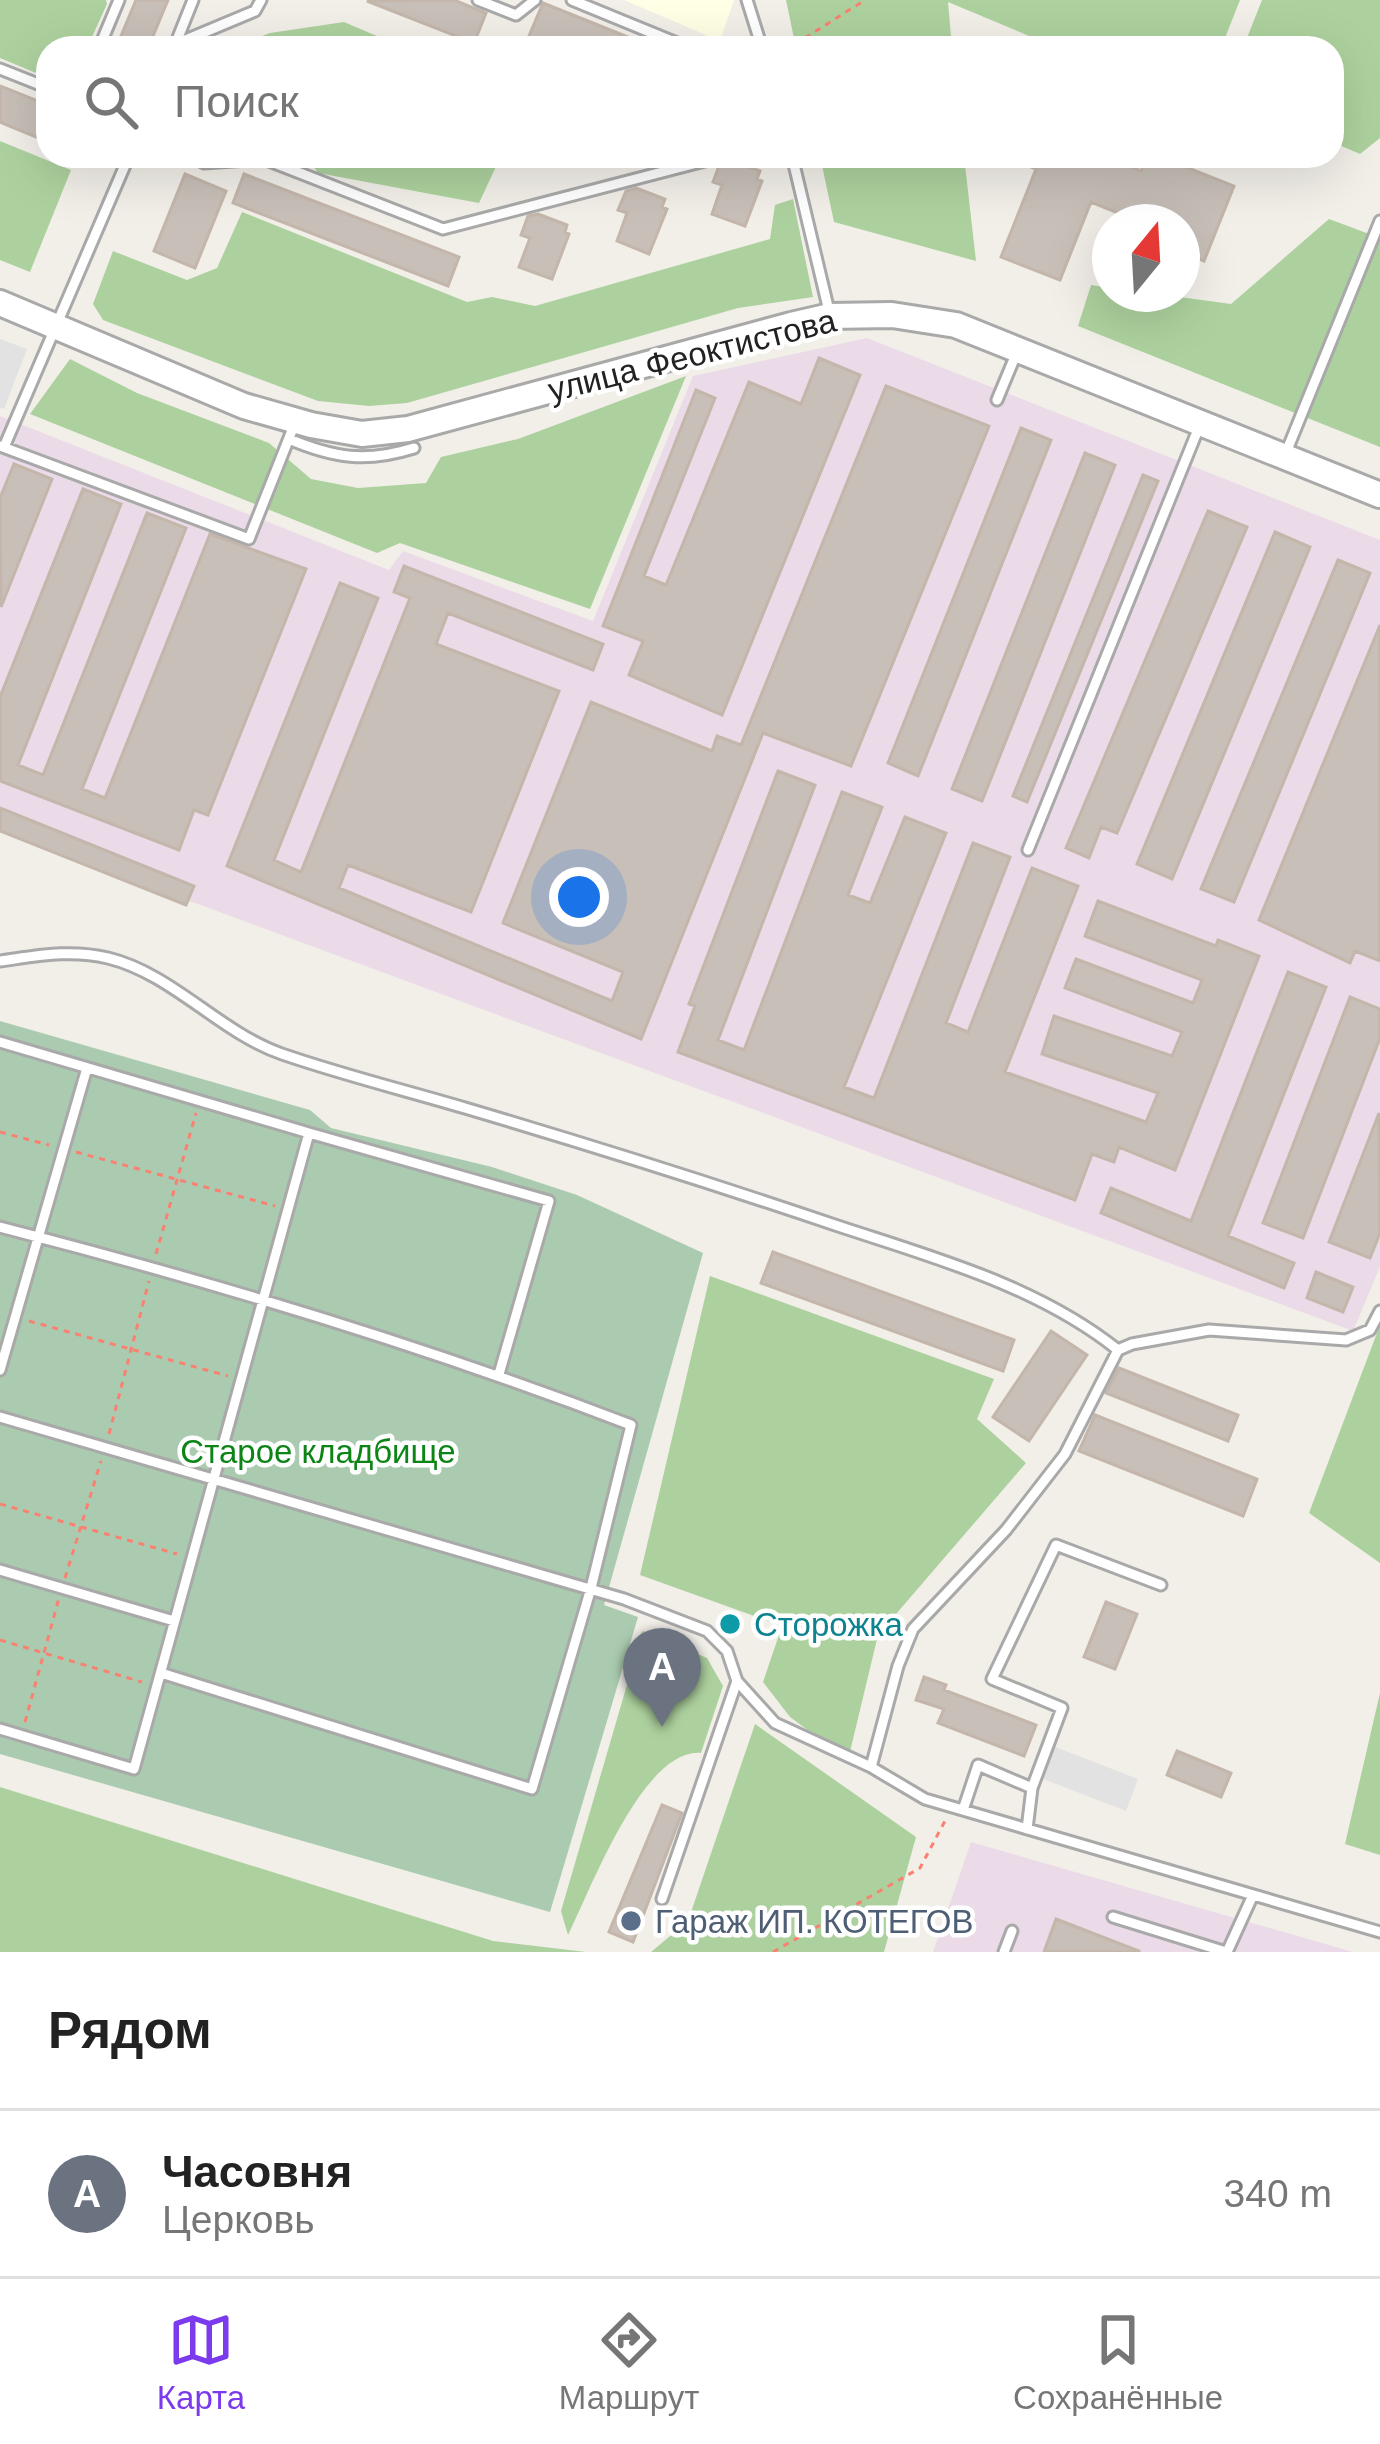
<!DOCTYPE html>
<html lang="ru">
<meta charset="utf-8">
<style>
body{margin:0;font-family:Helvetica,sans-serif;background:#f6f6f6;color:#222}
.compass{position:absolute;left:1092px;top:204px;width:108px;height:108px;border-radius:50%;background:#fff;box-shadow:0 12px 48px #0002;rotate:18deg}
.you{position:absolute;left:579px;top:897px;width:42px;height:42px;margin:-30px;border:9px solid #fff;border-radius:50%;background:#1a73e8;box-shadow:0 0 0 18px #1a73e833}
.badge{display:grid;place-items:center;width:78px;height:78px;border-radius:50%;background:#7c3aed;color:#fff;font-size:39px;font-weight:700}
.pin{position:absolute;translate:-50% -99px;filter:drop-shadow(0 3px 6px #0008)}
.pin::after{content:'';position:absolute;top:63px;width:42px;height:36px;background:inherit;clip-path:polygon(0 0,100% 0,50% 100%)}
.list{margin:0;padding:0;list-style:none}
h2{display:flex;justify-content:space-between;align-items:center;height:156px;margin:0;padding:0 48px;font-size:51px}
h2 small{font-size:39px;font-weight:400;color:#767676}
.list li{display:grid;grid-template-columns:78px 1fr auto;gap:36px;align-items:center;box-sizing:border-box;height:168px;padding:0 48px;border-top:3px solid #e0e0e0}
.list b{display:block;font-size:45px;white-space:nowrap}
.list p{margin:0;font-size:39px;white-space:nowrap;color:#767676}
.list em{font-size:39px;font-style:normal;color:#767676}
.icon{flex:none;width:66px;height:66px;fill:none;stroke:currentColor;stroke-width:2;stroke-linecap:round;stroke-linejoin:round}
.map{position:relative;flex:none;width:1380px;height:1952px;overflow:hidden}
.search{position:absolute;background:#fff;box-shadow:0 12px 48px #0002;left:36px;right:36px;top:36px;height:132px;display:flex;align-items:center;gap:30px;box-sizing:border-box;padding:0 42px;border-radius:36px;color:#767676;font-size:45px}
.sheet{height:324px;background:#fff}
nav{display:flex;justify-content:space-around;align-items:center;box-sizing:border-box;height:168px;border-top:3px solid #e0e0e0;background:#fff;font-size:33px;color:#767676}
nav a{display:grid;justify-items:center;gap:6px}
nav .on{color:#7c3aed}
.map>svg:first-child{display:block}
.industrial{fill:#ebdbe8}
.education{fill:#ffffe5}
.forest{fill:#add19e}
.cemetery{fill:#aacbaf}
.parking{fill:#e2e2e2}
.building{fill:#c7bfb8;stroke:#c4b6ab;stroke-width:3}
.lines{fill:none;stroke-linecap:round;stroke-linejoin:round}
.service-casing{stroke:#a9a9a9;stroke-width:15}
.tertiary-casing{stroke:#a9a9a9;stroke-width:30}
.path{stroke:#fa8072;stroke-width:3;stroke-dasharray:6 6;stroke-linecap:butt}
.service{stroke:#fff;stroke-width:9}
.tertiary{stroke:#fff;stroke-width:24}
.culture-dot{fill:#0f9aa8;stroke:#fff;stroke-width:4.5}
.service-dot{fill:#5c6f8a;stroke:#fff;stroke-width:4.5}
.labels{text-anchor:middle;dominant-baseline:central;stroke-width:9;stroke-linejoin:round;paint-order:stroke}
.street-label{font-size:33px;fill:#222;stroke:#fff}
.park-label{font-size:33px;fill:#0c8416;stroke:#fff}
.culture-label{font-size:33px;fill:#0d838f;stroke:#fff;text-anchor:start}
.service-label{font-size:33px;fill:#4e5e75;stroke:#fff;text-anchor:start}
</style>
<div class="map">
<svg width="1380" height="1952" viewBox="0 0 1380 1952">
<rect width="100%" height="100%" fill="#f2efe9"/>
<!-- industrial -->
<path class="industrial" d="M867,338L1380,540V1267L1353,1331L0,831V416L389,570L403,551L593,621L693,376Z
M971,1842L1353,1952H933Z"/>
<!-- education -->
<path class="education" d="M624,0H734L720,41Z"/>
<!-- forest -->
<path class="forest" d="M0,0H106L107,4L87,48H48V78L0,58Z
M786,0H1240L1221,48H1058L948,2L952,48H796Z
M1262,0H1380V138L1360,154L1332,142V48H1243Z
M344,22L405,48H230L270,33Z
M0,141L71,170L30,272L0,260Z
M307,156H501L479,203L318,173Z
M820,156H964L976,261L834,222Z
M793,199L813,297L738,308L407,403L369,406L318,401L103,320L93,304L113,251L187,280L217,268L242,212L467,302L492,297L535,306L770,239L775,205Z
M1329,219L1380,238V447L1078,326L1091,285L1110,288V294H1158L1231,304Z
M70,359L137,393L269,443L311,479L358,488L426,483L441,457L518,439L686,376L590,609L400,543L377,553L30,414Z
M710,1276L994,1379L977,1419L1026,1463L878,1635L848,1760L790,1717L763,1682L782,1626L640,1575Z
M1380,1325V1563L1309,1513Z
M643,1631L707,1658L723,1686L701,1753C643,1748 591,1889 568,1935L561,1911L631,1671L635,1642Z
M1380,1693V1855L1345,1844Z
M755,1724L916,1837L884,1952H651L688,1921Z
M0,1787L493,1941L586,1952H0Z"/>
<!-- cemetery -->
<path class="cemetery" d="M0,1021L310,1110L331,1128L492,1167L577,1195L703,1253L604,1605L638,1617L550,1912L0,1754Z"/>
<!-- parking -->
<path class="parking" d="M0,339L27,349L4,409L0,408Z
M1045,1743L1138,1779L1126,1811L1033,1775Z"/>
<!-- building -->
<path class="building" d="M136,0H168L148,48H116Z
M454,0L486,13L474,43L367,1Z
M543,3L653,47V48H558L529,36Z
M0,86L48,105V142L0,122Z
M1004,156H1104L1141,171L1147,156H1158L1234,186L1204,261L1182,252V222H1121L1123,215L1091,202L1060,280L1001,257L1036,169Z
M732,161L760,171L757,179L762,181L745,226L712,214L722,185L713,182L719,166Z
M185,174L226,191L195,268L154,251Z
M244,174L459,257L448,286L233,203Z
M636,188L665,199L662,207L667,209L649,254L617,241L627,213L618,210L626,191Z
M538,214L567,225L565,232L569,234L552,279L519,267L530,238L521,235L528,216Z
M819,358L860,375L722,715L629,675L643,641L603,626L696,390L715,398L644,576L666,585L749,382L801,404Z
M886,386L989,426L851,766L763,733L641,1039L227,866L340,583L378,598L274,860L301,872L410,598L394,592L404,566L603,644L593,670L448,613L436,644L559,691L471,912L348,865L339,888L612,1001L623,972L503,923L591,702L712,751L717,736L741,745Z
M1021,428L1051,440L918,776L888,763Z
M1085,453L1115,465L982,801L952,789Z
M14,464L52,479L1,607L0,498Z
M1143,475L1158,481L1027,802L1013,796Z
M83,489L121,504L18,765L43,775L147,513L186,528L82,789L105,798L210,534L306,569L208,815L194,810L179,850L0,781V697Z
M1208,511L1247,527L1117,833L1101,827L1089,858L1066,848Z
M1275,532L1310,547L1172,879L1137,864Z
M1338,560L1370,573L1234,902L1201,889Z
M1380,625V961L1355,951L1350,963L1259,920Z
M778,771L815,785L718,1040L744,1050L842,792L882,807L848,895L870,903L905,817L946,833L844,1087L874,1098L973,843L1010,857L946,1023L968,1032L1032,868L1078,886L1005,1072L1146,1122L1158,1093L1042,1054L1054,1016L1172,1056L1182,1032L1065,988L1076,959L1193,1003L1202,980L1085,936L1098,901L1216,946L1218,940L1259,956L1175,1170L1119,1147L1114,1162L1092,1154L1075,1200L678,1052L695,1006L689,1004Z
M0,808L194,886L186,905L0,831Z
M1288,972L1326,987L1228,1236L1294,1263L1284,1288L1101,1213L1111,1188L1191,1221Z
M1350,997L1380,1009V1038L1303,1238L1263,1223Z
M1379,1113L1380,1233L1370,1258L1329,1242Z
M773,1252L1014,1340L1003,1371L761,1283Z
M1316,1272L1353,1287L1343,1312L1307,1298Z
M1051,1331L1087,1355L1029,1441L993,1417Z
M1119,1368L1238,1415L1228,1441L1106,1393Z
M1095,1415L1257,1479L1243,1516L1079,1451Z
M1106,1602L1137,1614L1115,1669L1084,1657Z
M924,1677L946,1685L944,1690L1036,1725L1024,1756L938,1723L944,1709L916,1700Z
M1177,1751L1231,1773L1221,1797L1167,1775Z
M662,1805L682,1813L633,1942L609,1932Z
M1056,1919L1139,1951V1952H1044Z"/>
<g class="lines">
<defs>
<path id="service" d="M478,0L516,15L535,0
M572,0L689,48
M747,0L762,48
M176,44L255,11L261,0
M175,45L193,0
M99,48L119,0
M0,69L48,88
M191,156L204,163L264,159L443,229L724,156
M792,156L829,311
M997,400L1017,352
M289,439C334,458 366,463 414,448
M0,446L249,539L295,423
M4,447L129,156
M1285,455L1380,221
M1028,850L1199,427
M0,961C37,956 70,949 108,958C173,974 219,1032 282,1054C343,1075 404,1090 465,1108C590,1145 714,1184 838,1226C935,1258 1038,1286 1118,1350
M0,1042L309,1133L134,1769L0,1729
M309,1133L549,1201L499,1374
M0,1227C214,1282 425,1346 631,1425L591,1588L532,1789L161,1673
M0,1370L87,1068
M0,1417L624,1599L707,1631L727,1651L737,1681L775,1723L871,1767L925,1799L1380,1932
M0,1570L174,1621
M871,1767L898,1666L913,1629L1006,1530L1065,1454L1118,1350L1132,1344L1209,1330L1346,1340L1370,1330L1380,1311
M1032,1788L1062,1708L992,1679L1056,1545L1161,1585
M963,1810L978,1765L1032,1788L1027,1829
M662,1899L737,1681
M1113,1917L1226,1952
M1004,1952L1012,1931
M1227,1952L1253,1895"/>
<path id="tertiary" d="M0,303L244,406L311,425L362,434L408,429L791,325L830,316L892,315L956,325L1380,495"/>
</defs>
<!-- service casing -->
<use href="#service" class="service-casing"/>
<!-- tertiary casing -->
<use href="#tertiary" class="tertiary-casing"/>
<!-- path -->
<path class="path" d="M805,38L865,0
M0,1132L49,1145
M76,1152L275,1206
M156,1254L196,1113
M29,1321L228,1376
M109,1434L149,1281
M0,1504L177,1554
M65,1578L101,1461
M0,1640L142,1682
M25,1722L59,1598
M773,1952L920,1868L946,1819"/>
<!-- service -->
<use href="#service" class="service"/>
<!-- tertiary -->
<use href="#tertiary" class="tertiary"/>
</g>
<!-- markers -->
<circle class="culture-dot" cx="730" cy="1624" r="12"/>
<circle class="service-dot" cx="631" cy="1921" r="12"/>
<g class="labels">
<!-- street labels -->
<g class="street-label">
<text transform="translate(692 355) rotate(-14)">улица Феоктистова</text>
</g>
<!-- park labels -->
<g class="park-label">
<text x="318" y="1451">Старое кладбище</text>
</g>
<!-- culture labels -->
<g class="culture-label">
<text x="754" y="1624">Сторожка</text>
</g>
<!-- service labels -->
<g class="service-label">
<text x="655" y="1921">Гараж ИП. КОТЕГОВ</text>
</g>
</g>
</svg>
<svg class="compass" viewBox="-18 -18 36 36"><path d="M0-13l5 13h-10z" fill="#e53935"/><path d="M0 13l5-13h-10z" fill="#767676"/></svg>
<div class="you"></div>
<div class="pin badge" style="left:662px;top:1727px;background:#6b7280">A</div>
<div class="search"><svg class="icon" aria-label="search" viewBox="0 0 24 24"><circle cx="10" cy="10" r="6"/><path d="M15 15l6 6"/></svg>Поиск</div>
</div>
<section class="sheet">
<h2>Рядом<small></small></h2>
<ul class="list">
<li><span class="badge" style="background:#6b7280">A</span><div><b>Часовня</b><p>Церковь</p></div><em>340 m</em></li>
</ul>
</section>
<nav>
<a class="on"><svg class="icon" aria-label="map" viewBox="0 0 24 24"><path d="M3 6l6-2 6 2 6-2v14l-6 2-6-2-6 2zM9 4v14M15 6v14"/></svg>Карта</a>
<a><svg class="icon" aria-label="directions" viewBox="0 0 24 24"><path d="M12 3l9 9-9 9-9-9zM9 14v-3h6M13 9l2 2-2 2"/></svg>Маршрут</a>
<a><svg class="icon" aria-label="saved" viewBox="0 0 24 24"><path d="M7 4h10v16l-5-4-5 4z"/></svg>Сохранённые</a>
</nav>
